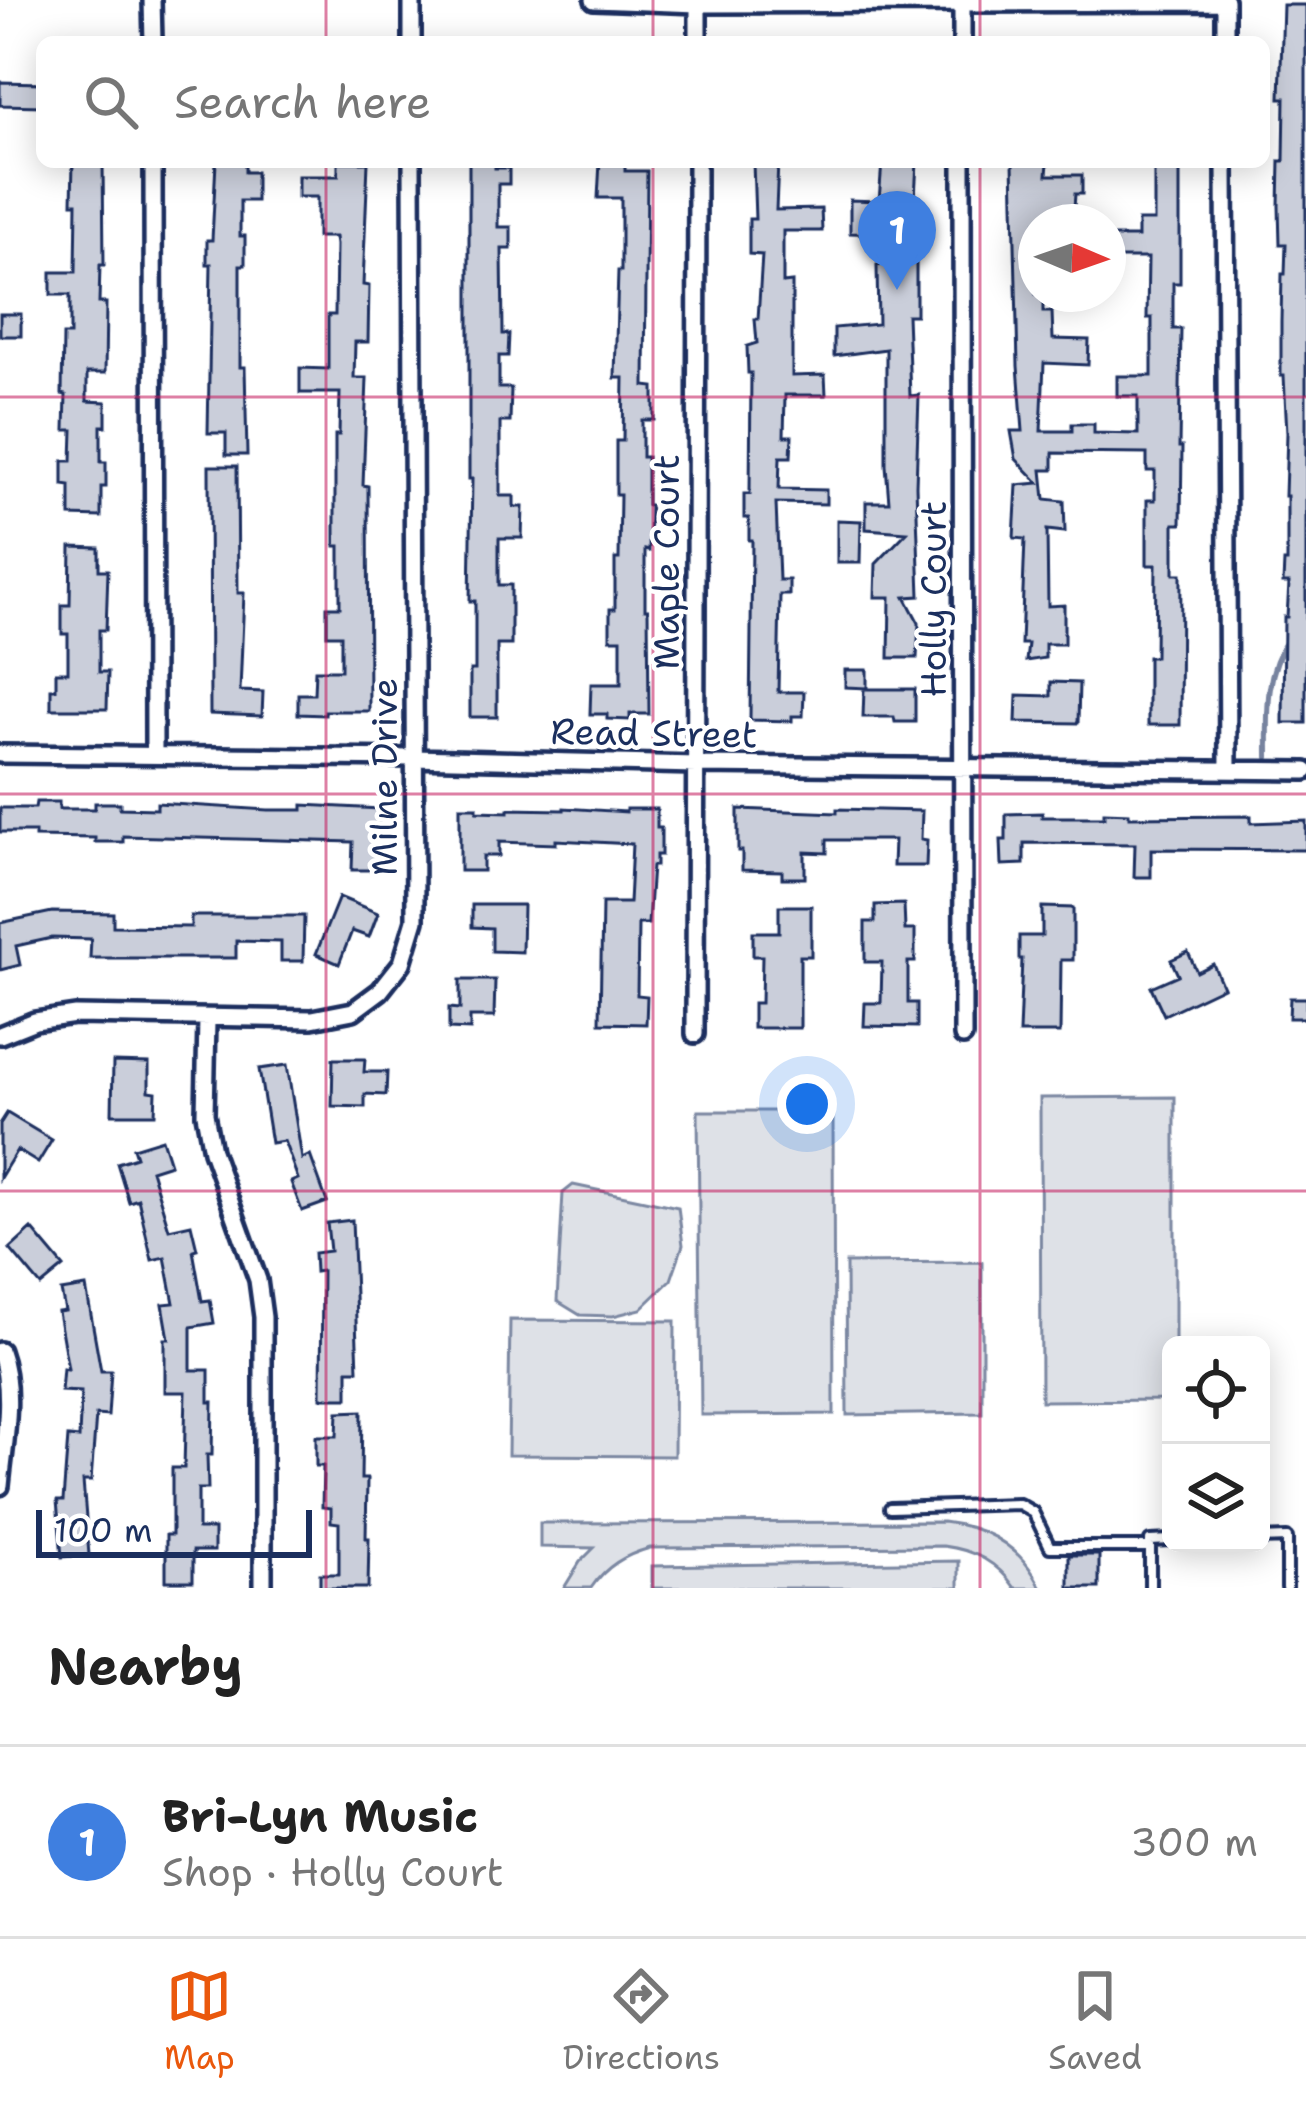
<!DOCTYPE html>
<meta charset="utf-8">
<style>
body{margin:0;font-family:"Shantell Sans",sans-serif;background:#f6f6f6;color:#222}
.controls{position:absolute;right:36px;bottom:36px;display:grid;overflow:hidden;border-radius:18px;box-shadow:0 6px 30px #0003}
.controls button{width:108px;height:108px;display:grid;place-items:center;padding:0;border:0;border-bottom:3px solid #e0e0e0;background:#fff;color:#222;font:60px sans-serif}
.compass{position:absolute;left:1018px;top:204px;width:108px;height:108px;border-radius:50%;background:#fff;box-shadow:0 6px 30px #0003;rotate:92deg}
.scale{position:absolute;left:36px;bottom:30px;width:276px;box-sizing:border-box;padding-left:12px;border:6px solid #1b2f5e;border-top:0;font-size:33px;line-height:42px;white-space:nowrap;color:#1b2f5e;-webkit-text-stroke:9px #fff;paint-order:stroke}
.you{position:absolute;left:807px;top:1104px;width:42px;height:42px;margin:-30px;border:9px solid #fff;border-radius:50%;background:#1a73e8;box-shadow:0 0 0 18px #1a73e833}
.badge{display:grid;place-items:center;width:78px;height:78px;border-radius:50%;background:#ea580c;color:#fff;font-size:39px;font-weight:700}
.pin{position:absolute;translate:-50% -99px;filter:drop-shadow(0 3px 6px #0008)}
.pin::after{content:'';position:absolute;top:63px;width:42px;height:36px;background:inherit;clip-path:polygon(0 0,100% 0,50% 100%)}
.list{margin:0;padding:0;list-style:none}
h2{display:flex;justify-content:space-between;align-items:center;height:156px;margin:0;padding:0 48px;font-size:51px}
h2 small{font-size:39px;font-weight:400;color:#767676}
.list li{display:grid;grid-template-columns:78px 1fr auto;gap:36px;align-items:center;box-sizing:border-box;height:192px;padding:0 48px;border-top:3px solid #e0e0e0}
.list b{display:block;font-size:45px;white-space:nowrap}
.list p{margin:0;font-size:39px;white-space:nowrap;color:#767676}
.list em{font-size:39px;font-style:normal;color:#767676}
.icon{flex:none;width:66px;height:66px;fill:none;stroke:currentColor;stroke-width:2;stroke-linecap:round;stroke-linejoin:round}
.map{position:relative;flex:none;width:1306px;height:1588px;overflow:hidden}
.search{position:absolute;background:#fff;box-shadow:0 6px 30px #0003;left:36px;right:36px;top:36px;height:132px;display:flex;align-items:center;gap:30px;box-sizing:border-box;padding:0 42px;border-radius:18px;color:#767676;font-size:45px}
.sheet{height:348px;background:#fff}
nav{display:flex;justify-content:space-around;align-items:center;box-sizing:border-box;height:168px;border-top:3px solid #e0e0e0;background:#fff;font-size:33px;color:#767676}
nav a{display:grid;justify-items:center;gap:6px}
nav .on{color:#ea580c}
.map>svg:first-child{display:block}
.pitch{fill:#dee1e7;stroke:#7c88a2;stroke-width:3}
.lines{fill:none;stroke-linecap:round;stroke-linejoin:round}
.stream{stroke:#77839f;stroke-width:6}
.building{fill:#caceda;stroke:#1b2f5e;stroke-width:3}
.lane-casing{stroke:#1b2f5e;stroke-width:16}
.street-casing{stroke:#1b2f5e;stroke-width:24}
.lane{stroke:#fff;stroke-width:8}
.street{stroke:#fff;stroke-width:15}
.grid{fill:none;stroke:#c2185b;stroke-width:3;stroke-opacity:0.55}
.labels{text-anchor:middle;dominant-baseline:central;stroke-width:9;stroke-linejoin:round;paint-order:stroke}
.street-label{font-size:36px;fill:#1b2f5e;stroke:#fff}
</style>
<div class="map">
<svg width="1306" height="1588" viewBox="0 0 1306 1588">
<rect width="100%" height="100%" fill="#fff"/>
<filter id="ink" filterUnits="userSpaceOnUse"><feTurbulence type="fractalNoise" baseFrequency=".00833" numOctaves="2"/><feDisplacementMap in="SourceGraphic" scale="24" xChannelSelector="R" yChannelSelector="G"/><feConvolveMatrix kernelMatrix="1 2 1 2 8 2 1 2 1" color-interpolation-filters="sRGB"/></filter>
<g filter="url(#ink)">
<!-- pitch -->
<path class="pitch" d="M1175,1097V1345H1171V1400L1041,1401L1040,1098Z
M698,1111H833L834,1414L701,1415Z
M573,1185L678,1207L683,1245L671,1280L641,1309L613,1316L580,1315L557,1301L563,1193Z
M982,1262V1413L847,1415L846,1263Z
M510,1320L675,1321L674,1456L508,1455Z
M943,1522C987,1527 1022,1547 1041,1588H1015C997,1562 974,1550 943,1546L650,1548C625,1555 606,1566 591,1588H564L580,1562L594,1548L540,1547V1523Z
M959,1561V1588H652V1566Z"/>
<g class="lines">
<!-- stream -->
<path class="stream" d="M1268,757C1268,716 1264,674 1288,639"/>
</g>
<!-- building -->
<path class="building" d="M1283,5H1306V723H1283L1284,617H1287L1289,583H1283L1284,562H1287V496H1285L1287,433L1284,376H1281V321L1282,274H1285L1286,244H1280L1279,206L1280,161H1284L1285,98H1280Z
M0,82L42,83V106L0,105Z
M73,162H103L104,265H100L99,303H106L105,373H87V401L106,402V426H101V462H106V487H101V517L70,516V486L63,485V461H72L73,430H65L66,395L62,394L63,335H70V295H51V272H76L77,203H72Z
M216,162H245V172H256V201H240V236H245V265H240V367H245L247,455H226V433H208L211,264H207V240H212Z
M338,162H368L363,285L369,286L368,342H355L354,378H367L363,485L368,486L369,711H325V715L298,714V694H314L315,670H341V635H327V607H340V546H335V435H339L340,393H300V368L328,369V315H335L336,245L335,237H317V197H298V176H338Z
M469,162H495V168H509V184H498V227H511V249H502L503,334H509L508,356H499V388H511L510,422H500V496H514V507H523L522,538H499V585H511V645H497V717H470V670H475V601H470L472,479H469Z
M600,162H625V171H647L645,386L654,387V420H642V457H647V505H650L649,551L645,550V609H648L649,714H630V720L607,719V714H590L591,684H621V639H610V609H615V559H619L620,495H616V441H623L624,378H615L618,271H621V198H598Z
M753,162H778L776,210L821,209L822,231H783V283L792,282V376L825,375L826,395H785L784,436H792L791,457H780L779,489L826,490V504L776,503L779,580H789V595H780L778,692H804L803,716H792V721L750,720L752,540H749V518H744V494H750L751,373H748L747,346L757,343L755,319H758L762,255L749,254V219H755Z
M882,162H917L914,215H916V315H907L910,396L919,395L916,486L920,596L905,597L919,623L917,658H889L890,597H875L876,564L907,532L866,529V502H889L886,465V349L834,356V328L878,324L877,265L885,264L886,234L850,233V200L879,201Z
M1013,162H1048L1047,175H1082V194H1075L1073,222H1036V294H1043V312H1052L1053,339L1089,340L1088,365L1044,363L1041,431H1072V424H1094V433L1138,434V396H1117V376H1152V318H1147L1148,258H1112V237H1138V221H1154V162H1180V283H1173V329H1181L1179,447H1182L1181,524H1174V574H1181L1180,725H1148V657H1155L1156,565H1147V500H1155V471H1147V454L1053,453V470H1042L1045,499L1064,501L1065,532L1047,530L1048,606L1064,605V644H1045V658L1026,661L1028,644H1021L1025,539L1014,538L1017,485L1039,483L1016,459L1011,431H1023L1018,366Z
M0,314H21V336H0Z
M209,466H237L238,593H244L240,691L263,692L262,716L210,714Z
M837,520L861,521L860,563H837Z
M71,547L99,548V570H108L106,630H99V672H108L107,709H51V689H56V672H68V634H62V605H70Z
M845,670H867V688L845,687Z
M1051,682L1079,683L1078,723L1016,722L1017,695L1051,696Z
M864,689H915V722H895L894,717H863Z
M36,802H59V809H95V803H120V808L157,809V803L268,810H303V805L380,809L379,870H352L353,842L123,836V842H95V838L35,837V832H0V808H35Z
M460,807H477V811L508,812V809L564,810V808L626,812V809H657V828H661V855H656V866H652L648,924H638L637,995L647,996L646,1024L600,1023L602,903H629L632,844L556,840V844L499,842V856H483V871H460Z
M738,809L837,813V809L922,811L921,839L927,840L926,866H893L894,840H827V853L805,852V878H782V871L742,870V851H738Z
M1104,812L1129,813V817L1251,816V823L1306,821V850L1151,849V877H1134L1135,844L1024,843V864L1002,865L1001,840H1006V814L1042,813V817H1104Z
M339,897L378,913L369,937L352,931L339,964L316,954Z
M904,904L905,930H915V962H908V1003H917V1027L864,1026L865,1003H881L882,962H865V922H875V905Z
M472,905H523L522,952L492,951V928L472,927Z
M779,906H811V956H800V1028H753V1003H761L762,956H753V932H779Z
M1042,907L1073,908V960H1061L1060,1033H1019L1022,959H1019V936H1042Z
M52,912L113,913V926L191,927V916H304L303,961H281V942L236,941V958H90L91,939L52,938L16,946L20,965L0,970V923Z
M1188,952L1197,972L1213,964L1223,987L1164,1015L1151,987L1178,975L1171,960Z
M460,980H495L494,1017H470V1030L449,1029V1008L460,1009Z
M1290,998H1306V1018H1289Z
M333,1059H365L364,1072H387L386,1095L365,1094V1107L332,1106Z
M113,1062L149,1063V1091L156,1092L155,1114H112Z
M287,1065L302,1159L310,1155L327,1202L302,1211L291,1182L298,1179L284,1141L271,1143L259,1069Z
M7,1113L52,1140L38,1163L17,1150L0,1178V1124Z
M162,1139L170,1164L151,1170L169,1229L191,1224L197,1249L193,1250L202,1301L210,1300L214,1323L191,1327V1370H209V1402H213L212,1455H207L208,1489H198V1529H214V1551H193V1581H166V1535H172V1468H184L186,1392H165V1339H169L163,1304L174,1303L165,1257L152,1260L138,1199L129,1202L117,1163L136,1157L133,1148Z
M352,1220L358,1370H348V1398H321L322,1271L315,1272L314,1253L330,1251L327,1223Z
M32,1229L64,1267L41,1286L10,1249Z
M86,1287L101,1371H111L108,1416L96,1415L91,1481H83L89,1555L62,1557L57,1501H63L68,1437L79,1438L81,1392L61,1391L63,1368L68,1369L58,1312L65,1311L61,1291Z
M362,1411L361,1479H367L366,1538H369L368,1588H320V1574H339V1523L331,1522V1508L322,1507L323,1466H316V1436H337L338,1412Z
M1069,1555H1099V1588H1069Z"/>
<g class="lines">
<defs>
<path id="lane" d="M890,1508L1019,1504L1033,1512L1050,1547H1150
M1261,1539L1287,1538V1588
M1150,1588V1541L1171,1540"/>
<path id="street" d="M152,0L153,42
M412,0V42
M594,0L698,4L1224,2
M1225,0V42
M962,2V42
M698,42V4
M153,162L154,754
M962,162L963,1036
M1225,162L1228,769
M0,754L413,758L696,765L1306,771
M207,1020L205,1114L212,1151L258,1280L263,1317V1588
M695,1034L697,162
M0,1035L35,1021L75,1015L312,1019L353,1011L380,991L402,963L415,920L412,162
M0,1351C15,1392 4,1443 0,1486"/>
</defs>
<!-- lane casing -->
<use href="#lane" class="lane-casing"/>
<!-- street casing -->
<use href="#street" class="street-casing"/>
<!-- lane -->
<use href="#lane" class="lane"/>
<!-- street -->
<use href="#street" class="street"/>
</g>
</g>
<!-- grid -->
<path class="grid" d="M326,0V42M653,0V42M980,0V42M326,162V1588M653,162V1588M980,162V1588M0,397H1306M0,794H1306M0,1191H1306"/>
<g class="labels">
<!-- street labels -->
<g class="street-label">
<text transform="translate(666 562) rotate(-90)">Maple Court</text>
<text transform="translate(933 599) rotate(-90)">Holly Court</text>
<text transform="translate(654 733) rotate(1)">Read Street</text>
<text transform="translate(384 777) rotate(-90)">Milne Drive</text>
</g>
</g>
</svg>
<div class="controls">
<button><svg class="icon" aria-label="locate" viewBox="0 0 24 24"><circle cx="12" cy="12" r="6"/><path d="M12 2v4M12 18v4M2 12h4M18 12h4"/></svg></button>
<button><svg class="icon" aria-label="layers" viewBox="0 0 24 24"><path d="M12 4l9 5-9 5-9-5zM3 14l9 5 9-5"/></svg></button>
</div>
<svg class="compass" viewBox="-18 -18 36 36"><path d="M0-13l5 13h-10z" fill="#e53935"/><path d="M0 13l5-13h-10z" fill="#767676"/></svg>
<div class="scale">100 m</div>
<div class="you"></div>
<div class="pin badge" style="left:897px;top:290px;background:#3f7fe0">1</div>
<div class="search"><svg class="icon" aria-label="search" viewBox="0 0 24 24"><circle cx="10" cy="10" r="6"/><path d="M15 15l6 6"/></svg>Search here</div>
</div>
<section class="sheet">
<h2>Nearby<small></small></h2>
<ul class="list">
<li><span class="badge" style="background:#3f7fe0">1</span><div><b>Bri-Lyn Music</b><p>Shop · Holly Court</p></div><em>300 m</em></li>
</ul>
</section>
<nav>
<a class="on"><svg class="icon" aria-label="map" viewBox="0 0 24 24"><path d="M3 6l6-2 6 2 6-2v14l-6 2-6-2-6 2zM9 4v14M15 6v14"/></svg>Map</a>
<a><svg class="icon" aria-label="directions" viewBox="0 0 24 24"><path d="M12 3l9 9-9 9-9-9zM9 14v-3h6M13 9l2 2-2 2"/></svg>Directions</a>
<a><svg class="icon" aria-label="saved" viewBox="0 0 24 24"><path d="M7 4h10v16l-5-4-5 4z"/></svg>Saved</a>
</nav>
